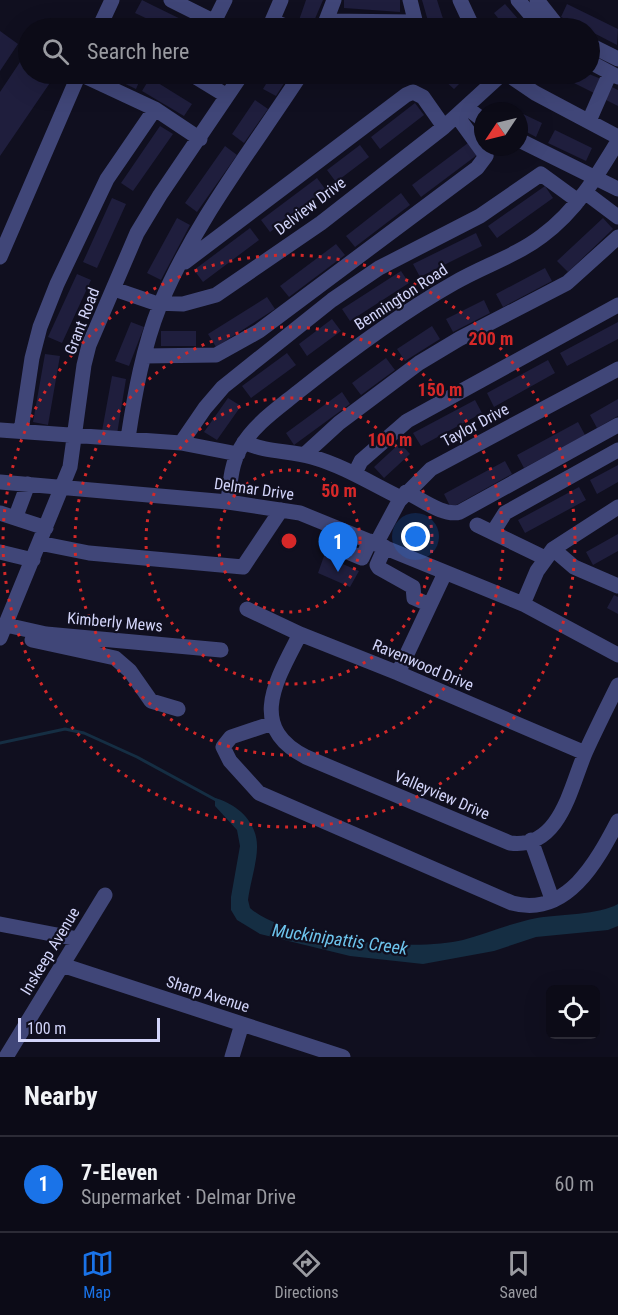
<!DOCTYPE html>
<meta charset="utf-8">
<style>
body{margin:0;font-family:"Roboto Condensed",sans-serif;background:#1a1924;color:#f1f3f6}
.controls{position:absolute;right:18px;bottom:18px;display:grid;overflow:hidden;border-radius:9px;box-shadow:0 6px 24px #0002}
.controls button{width:54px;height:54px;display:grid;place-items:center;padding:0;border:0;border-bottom:2px solid #2c2b36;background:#0c0b17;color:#f1f3f6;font:30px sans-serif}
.compass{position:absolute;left:474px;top:102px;width:54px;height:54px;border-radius:50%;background:#0c0b17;box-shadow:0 6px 24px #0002;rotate:235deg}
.scale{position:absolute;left:18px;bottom:15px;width:142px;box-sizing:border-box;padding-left:6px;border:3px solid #d2d4f9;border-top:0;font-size:16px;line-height:21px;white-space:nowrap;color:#d2d4f9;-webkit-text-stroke:4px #100f1f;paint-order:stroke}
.you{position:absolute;left:416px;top:537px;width:21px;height:21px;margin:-15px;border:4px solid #fff;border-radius:50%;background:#1a73e8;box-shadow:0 0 0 9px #1a73e833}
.badge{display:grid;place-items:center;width:39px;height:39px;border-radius:50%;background:#1a73e8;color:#fff;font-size:20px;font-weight:700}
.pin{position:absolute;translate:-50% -50px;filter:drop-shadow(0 2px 3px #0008)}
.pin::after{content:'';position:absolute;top:32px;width:21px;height:18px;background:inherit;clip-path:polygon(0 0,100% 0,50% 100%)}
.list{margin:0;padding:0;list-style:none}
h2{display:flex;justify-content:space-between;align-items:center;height:78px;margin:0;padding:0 24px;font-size:26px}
h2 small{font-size:20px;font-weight:400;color:#9a9ba1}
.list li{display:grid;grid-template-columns:39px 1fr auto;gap:18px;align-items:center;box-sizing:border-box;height:96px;padding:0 24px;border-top:2px solid #2c2b36}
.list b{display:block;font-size:22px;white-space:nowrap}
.list p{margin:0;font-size:20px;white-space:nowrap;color:#9a9ba1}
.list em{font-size:20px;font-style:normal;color:#9a9ba1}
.icon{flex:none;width:33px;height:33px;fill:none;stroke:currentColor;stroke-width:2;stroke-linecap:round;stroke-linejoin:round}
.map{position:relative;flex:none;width:618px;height:1057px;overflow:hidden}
.search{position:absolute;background:#0c0b17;box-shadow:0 6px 24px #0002;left:18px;right:18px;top:18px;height:66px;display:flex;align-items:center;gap:15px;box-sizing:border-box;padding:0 21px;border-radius:33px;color:#9a9ba1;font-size:22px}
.sheet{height:174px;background:#0c0b17}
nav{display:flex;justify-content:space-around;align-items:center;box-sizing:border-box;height:84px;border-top:2px solid #2c2b36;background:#0c0b17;font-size:16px;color:#9a9ba1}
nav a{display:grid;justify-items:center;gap:3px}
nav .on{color:#1a73e8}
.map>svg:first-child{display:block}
.water{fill:#152e43}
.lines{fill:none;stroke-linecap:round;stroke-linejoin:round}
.stream{stroke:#152e43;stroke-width:3}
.building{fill:#1f1e3d}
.minor{stroke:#404678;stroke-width:15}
.ring{fill:none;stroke:#d62828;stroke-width:3;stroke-dasharray:3 6}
.labels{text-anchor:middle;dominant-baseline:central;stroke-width:4.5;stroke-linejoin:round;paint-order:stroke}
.street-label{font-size:16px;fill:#d2d4f9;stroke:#100f1f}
.water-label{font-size:18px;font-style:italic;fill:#6dc4ed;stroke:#100f1f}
.centre{fill:#d62828;stroke:#100f1f;stroke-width:3}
.ring-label{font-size:18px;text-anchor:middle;font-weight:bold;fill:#d62828;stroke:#100f1f;stroke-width:4.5;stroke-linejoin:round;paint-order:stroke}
</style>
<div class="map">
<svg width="618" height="1057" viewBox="0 0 618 1057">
<rect width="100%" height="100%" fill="#100f1f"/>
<!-- water -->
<path class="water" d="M215,798C237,804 258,822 257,848C257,862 250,884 248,900L250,908C286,941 416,952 463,940C488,933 511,923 537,918C560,914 599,915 618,904V926L608,930L536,937L494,951L423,964L350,956L260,934L237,920L231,910V897L240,846L237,830L215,806Z"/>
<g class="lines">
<!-- stream -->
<path class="stream" d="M0,743L65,729L84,733L137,757L216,800"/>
</g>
<!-- building -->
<path class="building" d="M142,0L154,6L199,28H166L154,22L135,13Z
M306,0H323L311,28L297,26Z
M344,0H400V12L344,8Z
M422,0H437L446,28H430Z
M505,4L526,28H507L498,18L494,13Z
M567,4L618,29L617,45L590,31V28H584L561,17Z
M231,19L244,26L242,28H225Z
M0,31L18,44L0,71Z
M28,50V74H56L0,156V92Z
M112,74H139L142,75L136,89L111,77Z
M272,74H290L276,96L263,89Z
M448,74H469L454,89L443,79Z
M556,74H589L601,79L594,93Z
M150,78L192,104L184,116L142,91Z
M612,87L618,90V106L606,100Z
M255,100L268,109L244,143L232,134Z
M415,103L424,115L380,149L371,137Z
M505,105L517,111H502Z
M519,112L542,123L536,137L519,128Z
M160,126L173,134L133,191L121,183Z
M555,130L592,148L586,161L548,143Z
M468,143L477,155L421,197L412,185Z
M360,145L369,157L336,182L327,170Z
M225,146L237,155L197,212L185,203Z
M317,178L326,190L270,232L261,220Z
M545,186L553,198L497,238L488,226Z
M401,193L410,205L355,247L346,236Z
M112,198L126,204L97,268L83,262Z
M177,218L190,225L161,280L147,273Z
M603,218L613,229L568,272L557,261Z
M250,228L259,240L203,282L194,270Z
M476,233L482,246L420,277L413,264Z
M336,244L345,255L289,297L280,286Z
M545,268L552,281L503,307L496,294Z
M401,271L409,283L350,321L342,309Z
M77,274L91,280L62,343L48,337Z
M267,297L275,309L216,347L208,334Z
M484,300L490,313L453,332L446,319Z
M332,319L341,331L307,356L299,344Z
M131,322L144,327L129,366L115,361Z
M618,322V339L567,366L560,353Z
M432,326L440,339L405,361L397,349Z
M161,331H196V346H161Z
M287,353L296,365L251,398L242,386Z
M45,354L60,356L48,425L33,422Z
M386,358L395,370L361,395L352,383Z
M548,360L555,373L494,407L487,393Z
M112,376L126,379L117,434L102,431Z
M342,392L350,404L294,445L286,433Z
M228,398L241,406L217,440L204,432Z
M618,399V416L597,428L590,415Z
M475,400L482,413L421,446L413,433Z
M578,422L585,435L524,468L517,455Z
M400,443L410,454L384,478L374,467Z
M505,461L512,474L451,508L444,494Z
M618,465V482L597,494L590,480Z
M579,487L586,500L525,533L518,520Z
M618,534V551L593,565L586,552Z
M324,556L359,571L350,587L318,573Z
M614,595L618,597V614L607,608Z"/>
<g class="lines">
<!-- minor -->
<path class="minor" d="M171,0L215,22
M410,0L417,28
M460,0L473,28
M518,0L542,28
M537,0L559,28
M272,21L291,28
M327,21L415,22
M324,26L334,0
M99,28L112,0
M211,28L225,0
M269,28L281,0
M590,45L618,59
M590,62L618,77
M80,74L155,109L200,139
M191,74L227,96
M507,74L535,93L618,137
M467,108L483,120
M589,121L610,73
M519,140L618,189
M586,193L618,217
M0,257L79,74
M185,262L406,95L413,92L423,97L444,127
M114,289L155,303L183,304L216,295L321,223L444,127L502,74
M144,356L216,355L259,331L477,168L486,156L457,116
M0,430L181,443L238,454
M21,431L32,358L40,327L57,284L107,179L155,109
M128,438C135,392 143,348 160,305C194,223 253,148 301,74
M244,442C267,453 289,450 312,457C344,466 372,484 401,498
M181,443L205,408L223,387L332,300L379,268L480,216L541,174L578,201
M304,455L339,423L419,363L459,339L567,283L618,237
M355,473L361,461L407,421L618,305
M0,482L228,502L300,513L523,604L618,655
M406,492C421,499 444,517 460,512L618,425
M228,502C230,485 231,464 240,449C253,425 277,409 298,392C347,353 399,314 454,283C483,266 516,256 542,236C576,211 597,176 618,141
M0,513L46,528
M16,516L28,484
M477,525L545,558
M337,529L331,545L362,558L370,541
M493,532L505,513L618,450
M39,543L89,553L243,567L281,510
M376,544L399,501L431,469L618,369
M385,547L377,565L379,568L413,587L414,598L430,605
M553,549L574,567L618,586
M0,552L33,560
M523,604L537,571L553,549L618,507
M247,609L300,634L398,673L585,753
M6,625L46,634L221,650
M300,634C277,679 246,727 306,757L510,843C561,850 571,784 586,751C596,729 607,707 618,685
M0,638L70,467L84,365L89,345L137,233L160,195L242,74
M32,640L115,658L130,671L151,701L178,709
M398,673L445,573
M273,723L231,737L223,747L230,761L259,793L512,903C567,918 597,861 618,821
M531,840L552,899
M0,924L78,939
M62,965L343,1057
M6,1057L105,895
M232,1057L242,1024"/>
</g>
<!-- distance rings -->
<g class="ring">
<circle cx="289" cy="541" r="71"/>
<circle cx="289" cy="541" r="143"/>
<circle cx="289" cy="541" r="214"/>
<circle cx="289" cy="541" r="286"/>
</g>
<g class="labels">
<!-- street labels -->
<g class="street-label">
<text transform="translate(310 206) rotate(-37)">Delview Drive</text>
<text transform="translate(401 297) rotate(-33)">Bennington Road</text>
<text transform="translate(82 321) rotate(-69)">Grant Road</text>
<text transform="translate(475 425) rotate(-28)">Taylor Drive</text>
<text transform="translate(254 489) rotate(8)">Delmar Drive</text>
<text transform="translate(115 622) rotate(5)">Kimberly Mews</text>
<text transform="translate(423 665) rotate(23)">Ravenwood Drive</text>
<text transform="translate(442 795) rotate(23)">Valleyview Drive</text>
<text transform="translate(50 951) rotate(-59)">Inskeep Avenue</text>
<text transform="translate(208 994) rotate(18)">Sharp Avenue</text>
</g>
<!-- water labels -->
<g class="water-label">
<text transform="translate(340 939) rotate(8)">Muckinipattis Creek</text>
</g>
</g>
<circle cx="289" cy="541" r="9" class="centre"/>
<g class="ring-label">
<text x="491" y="345">200 m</text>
<text x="440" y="396">150 m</text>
<text x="390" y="446">100 m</text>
<text x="339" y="497">50 m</text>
</g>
</svg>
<div class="controls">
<button><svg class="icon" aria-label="locate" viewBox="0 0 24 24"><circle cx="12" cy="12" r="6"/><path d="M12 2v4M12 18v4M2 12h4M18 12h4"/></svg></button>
</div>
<svg class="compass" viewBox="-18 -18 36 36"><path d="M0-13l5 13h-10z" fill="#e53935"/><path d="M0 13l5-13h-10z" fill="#9a9ba1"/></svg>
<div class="scale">100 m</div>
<div class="you"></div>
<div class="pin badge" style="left:338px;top:572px">1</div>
<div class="search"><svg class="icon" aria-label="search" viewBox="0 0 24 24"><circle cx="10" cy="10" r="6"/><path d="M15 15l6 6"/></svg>Search here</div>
</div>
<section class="sheet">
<h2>Nearby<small></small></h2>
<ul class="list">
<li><span class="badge">1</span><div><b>7-Eleven</b><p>Supermarket · Delmar Drive</p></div><em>60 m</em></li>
</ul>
</section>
<nav>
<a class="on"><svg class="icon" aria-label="map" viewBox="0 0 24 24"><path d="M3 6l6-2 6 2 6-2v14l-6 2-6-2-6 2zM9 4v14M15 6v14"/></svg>Map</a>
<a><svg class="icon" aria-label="directions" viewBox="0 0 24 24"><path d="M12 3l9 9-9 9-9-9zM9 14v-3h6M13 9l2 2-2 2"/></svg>Directions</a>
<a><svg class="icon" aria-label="saved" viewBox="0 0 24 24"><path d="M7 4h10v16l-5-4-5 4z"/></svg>Saved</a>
</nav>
